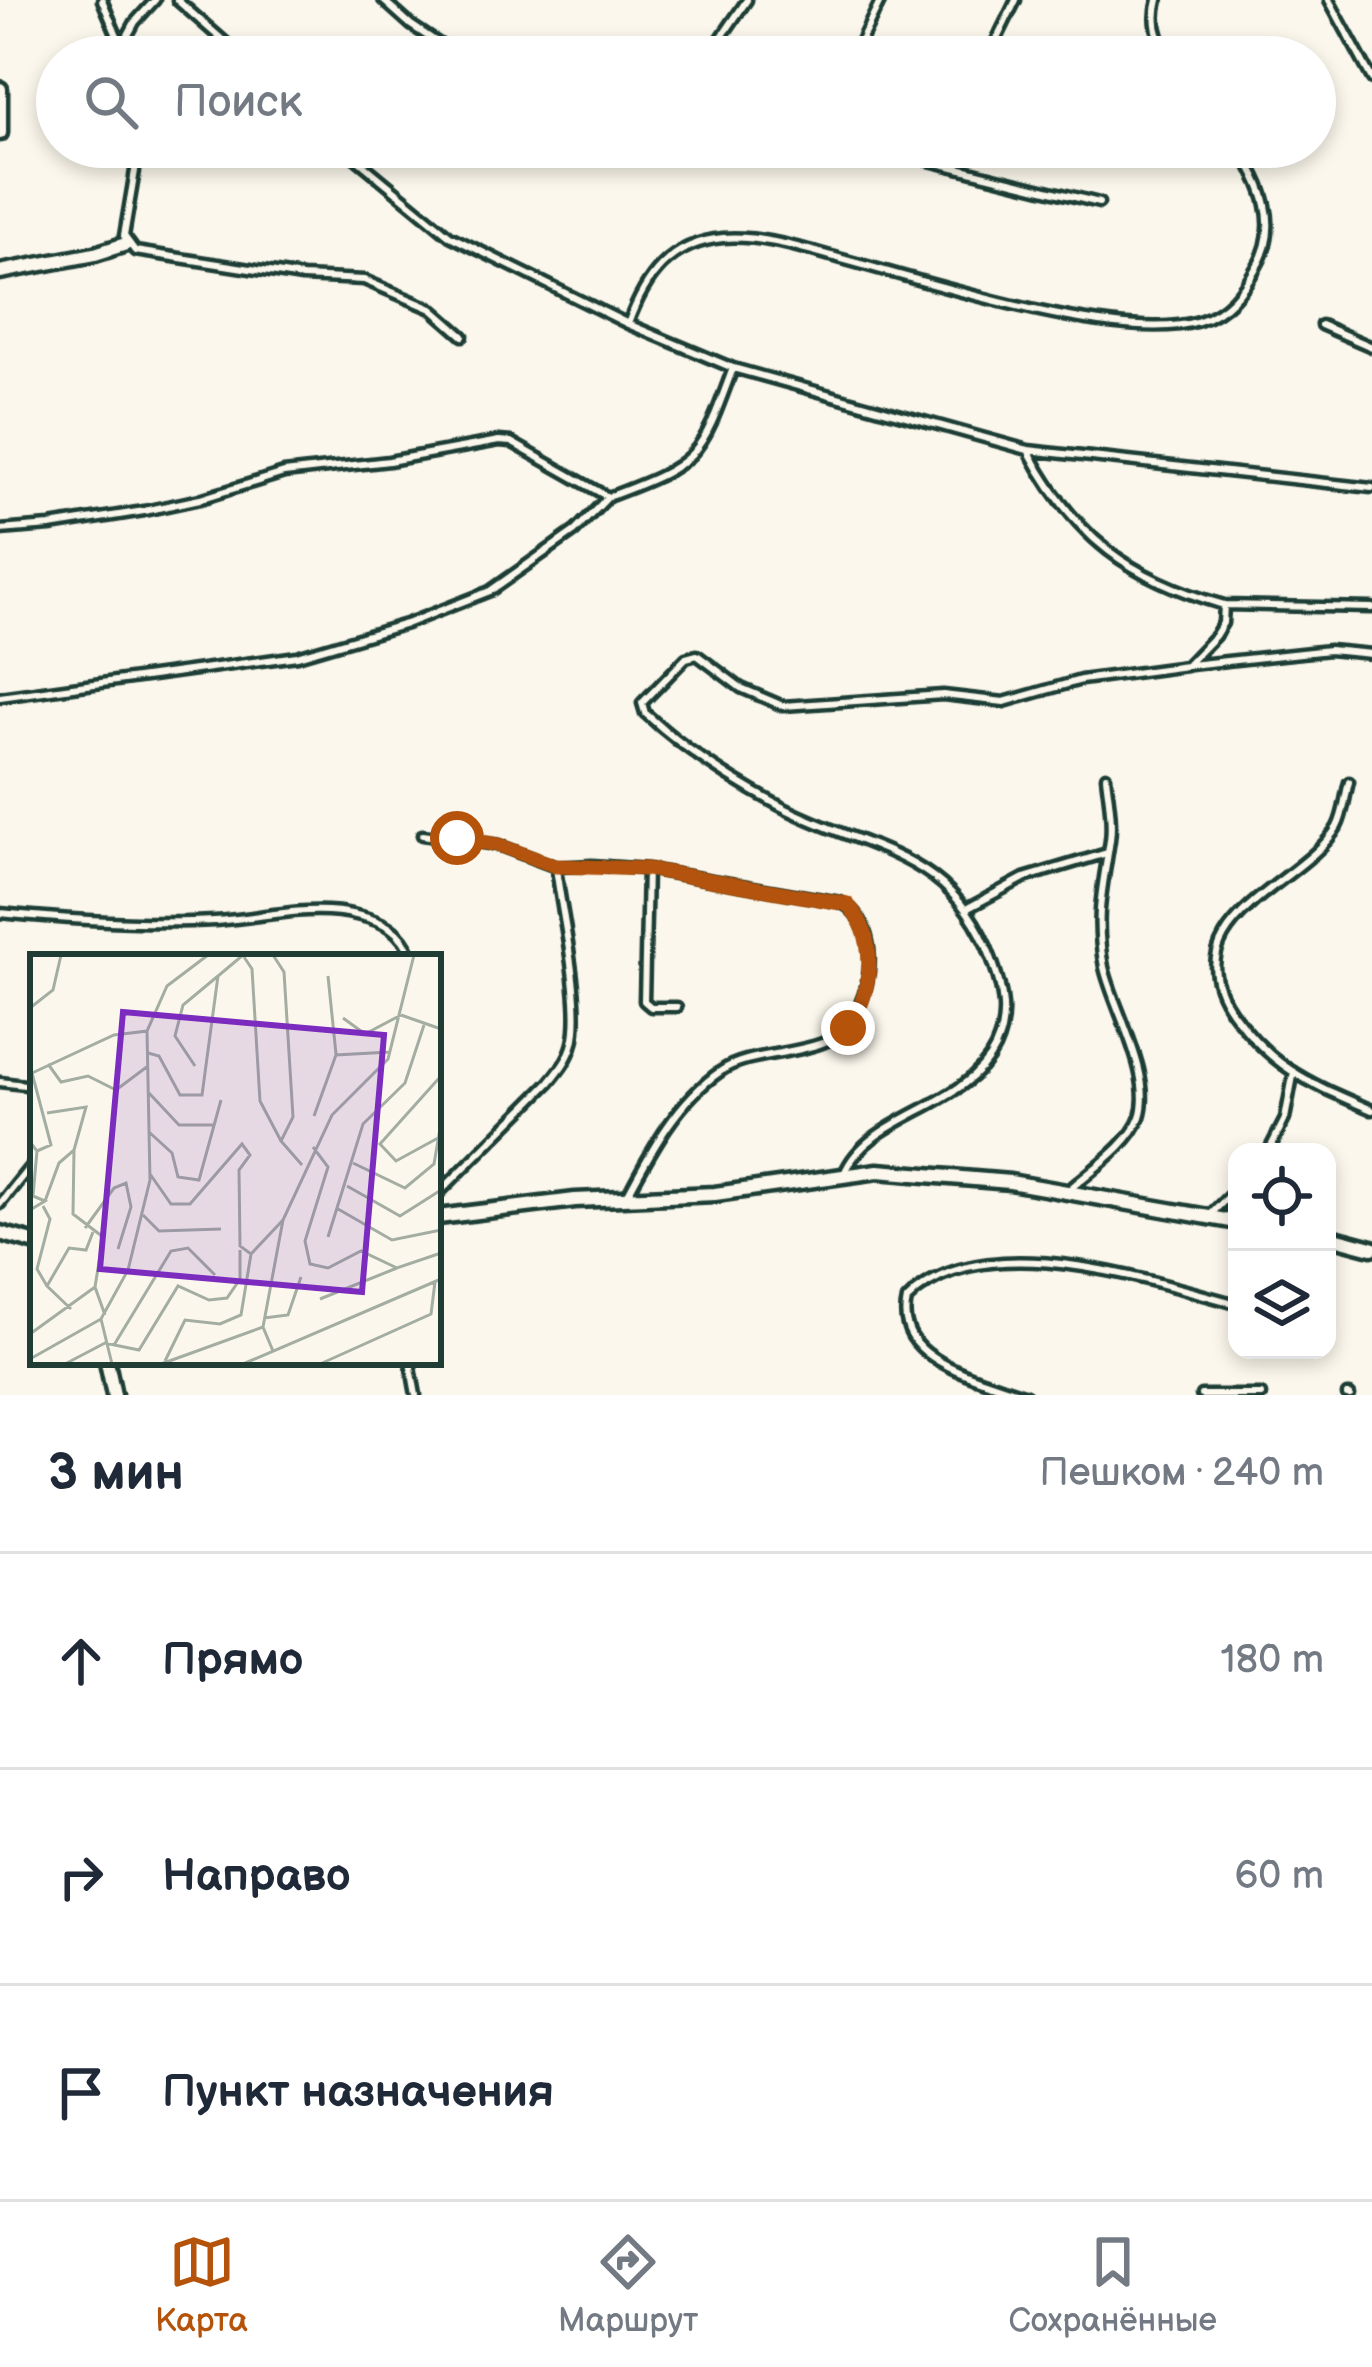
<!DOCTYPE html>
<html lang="ru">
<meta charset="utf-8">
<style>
body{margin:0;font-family:"Balsamiq Sans",sans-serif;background:#f6f6f7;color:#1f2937}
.controls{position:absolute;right:36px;bottom:36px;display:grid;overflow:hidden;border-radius:24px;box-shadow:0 6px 18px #0003}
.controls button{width:108px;height:108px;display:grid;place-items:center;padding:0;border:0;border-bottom:3px solid #e0e1e3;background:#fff;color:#1f2937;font:60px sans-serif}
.stop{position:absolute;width:36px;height:36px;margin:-27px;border:9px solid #b45309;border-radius:50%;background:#fff}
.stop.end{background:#b45309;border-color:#fff;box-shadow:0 3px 12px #0008}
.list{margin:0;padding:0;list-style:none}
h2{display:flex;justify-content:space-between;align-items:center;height:156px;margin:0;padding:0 48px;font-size:51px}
h2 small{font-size:39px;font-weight:400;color:#747a83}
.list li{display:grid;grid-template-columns:78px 1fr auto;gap:36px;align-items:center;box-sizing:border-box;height:216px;padding:0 48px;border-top:3px solid #e0e1e3}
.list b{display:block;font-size:45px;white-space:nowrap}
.list em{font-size:39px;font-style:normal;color:#747a83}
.icon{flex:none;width:66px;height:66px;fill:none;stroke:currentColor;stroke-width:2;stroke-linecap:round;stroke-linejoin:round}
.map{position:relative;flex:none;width:1372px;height:1395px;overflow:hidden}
.search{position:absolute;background:#fff;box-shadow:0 6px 18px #0003;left:36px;right:36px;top:36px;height:132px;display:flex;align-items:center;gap:30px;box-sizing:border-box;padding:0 42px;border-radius:66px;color:#747a83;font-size:45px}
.sheet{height:804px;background:#fff}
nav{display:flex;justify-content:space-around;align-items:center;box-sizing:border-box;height:168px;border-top:3px solid #e0e1e3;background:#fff;font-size:33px;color:#747a83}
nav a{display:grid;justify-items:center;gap:6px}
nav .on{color:#b45309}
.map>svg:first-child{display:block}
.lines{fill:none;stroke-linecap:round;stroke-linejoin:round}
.lane-casing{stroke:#1f3d34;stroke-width:15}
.street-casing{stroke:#1f3d34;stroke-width:21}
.lane{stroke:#fbf7ec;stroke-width:6}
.street{stroke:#fbf7ec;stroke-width:12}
.route{stroke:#b45309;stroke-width:15}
.inset-road{fill:none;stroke:#a3ada2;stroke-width:3}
.view{fill:#7b2cbf;fill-opacity:0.15;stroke:#7b2cbf;stroke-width:6}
.inset-edge{fill:none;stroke:#1f3d34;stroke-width:6}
</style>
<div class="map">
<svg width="1372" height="1395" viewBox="0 0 1372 1395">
<rect width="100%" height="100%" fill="#fbf7ec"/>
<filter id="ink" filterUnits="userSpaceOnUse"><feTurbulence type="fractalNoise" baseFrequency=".00833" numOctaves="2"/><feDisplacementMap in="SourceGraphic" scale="24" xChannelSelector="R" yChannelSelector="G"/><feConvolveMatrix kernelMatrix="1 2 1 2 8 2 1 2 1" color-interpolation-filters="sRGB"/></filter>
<g filter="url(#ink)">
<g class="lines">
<defs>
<path id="lane" d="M102,0L126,57
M177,0L242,57
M383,0L411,25L459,57
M1158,0C1152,21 1157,40 1170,57
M1329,0L1372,79
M122,46L135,22L155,0
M708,57L747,0
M853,57L881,0
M988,57L1016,0
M139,147L124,236L135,251L302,277L364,280L432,309L463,336
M342,147L450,236L628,324L733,368L1028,450L1372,488
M873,147L1099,203
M945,165L952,147
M628,324C645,277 670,243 723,238C757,235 798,247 831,256C916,278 1120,346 1199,321C1227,312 1243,291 1257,266C1281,225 1263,183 1238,147
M1321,325L1372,347
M0,530L50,526L144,511L200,499L284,473L389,461L499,441L511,442L608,497C699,463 700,458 733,368
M1224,605L1372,608
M1190,665L1329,650L1372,654
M0,697L297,656L406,624L490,591L575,531L608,497
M1349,782C1345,796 1344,814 1337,827C1304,884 1168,922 1232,1012C1274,1070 1310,1083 1372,1110
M422,835L498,845L556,867L592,865L647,869L840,902C889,925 872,1020 827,1041C797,1055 746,1053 721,1071C677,1101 651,1151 627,1196
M647,869L644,1001L651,1007H677
M968,908L1024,878L1107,853
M0,913C71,920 145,925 215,921C260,918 311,904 356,915C383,921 401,929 412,957
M0,1082L33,1086
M1268,1152L1285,1119L1293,1076
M844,1174C868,1114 966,1109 995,1048C1009,1018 1003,990 992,960C952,850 870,853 780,806C731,780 686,751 645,713L642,703L686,658L697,655L741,688L783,706L943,695L1004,702L1081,680L1186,666L1215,636L1223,623L1224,605C1130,578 1075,539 1028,450
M1070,1189C1091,1170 1130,1145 1140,1117C1154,1076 1113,1008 1104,967C1094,916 1103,888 1110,840C1113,819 1108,796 1106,776
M438,1194L549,1083C559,1071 569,1059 573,1043C583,1003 561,912 556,867
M0,1204L33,1163
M1210,1215L1237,1188
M410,1362L416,1395
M1026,1395C985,1379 892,1362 907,1300C979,1223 1149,1281 1237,1304
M1201,1395H1261
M1347,1395H1350"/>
<path id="street" d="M0,89V133
M0,272L95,254L126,244
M438,1217L575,1200L715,1194L878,1171L1010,1182L1237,1222
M0,1233L33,1242
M1327,1236L1372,1248
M107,1362L114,1395"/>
</defs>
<!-- lane casing -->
<use href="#lane" class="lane-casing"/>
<!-- street casing -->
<use href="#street" class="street-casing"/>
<!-- lane -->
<use href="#lane" class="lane"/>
<!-- street -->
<use href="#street" class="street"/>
</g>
</g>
<g class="lines" filter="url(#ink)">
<!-- route -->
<path class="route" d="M457,838L498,845L556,866L647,869L847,904C879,936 873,994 848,1028"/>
</g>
<!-- overview -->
<g transform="translate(30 954)">
<rect width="411" height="411" fill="#fbf7ec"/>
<path class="inset-road" d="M243,1L254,18L263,163L251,187L272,211M214,3L222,15L230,147L251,187M298,22L306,100M0,54L23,36L31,1M371,61L411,75M313,64L335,80L371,61M118,99L129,102L150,141H172L188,22L213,1M18,110L31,128L58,122L86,136L118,112M165,112L145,82L153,51L188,22M2,119L21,191L7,197M0,120L84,81L117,77L137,32L178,1M119,139L149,171H183M17,159L56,153L44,196M284,162L306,101L360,98M119,178L142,199L148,223L169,226L191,146M408,184L366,207L350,190L411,122M0,188L7,197L3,242L15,247L0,256M283,193L298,213L275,287L280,310L298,314L331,297L367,314L411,299M323,209L375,234L404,210L411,169M120,220L141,250H160L212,190L220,201L209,216L210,292L221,300L253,266M317,232L370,262L411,236M15,247L29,209L44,196L43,260L73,283L65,333L75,361M13,252L20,265L7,315L17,332M308,255L362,286L411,276M113,261L129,277L191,275M55,274L84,234L96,229L101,253L88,295M298,283L333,170L375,129L394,71M290,345L367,314M41,355L17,332L39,294L56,296L63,278M234,364L258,361L271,323M71,365L82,410M0,380L65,333M84,391L141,297L158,294L185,321M243,397L233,373L253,266L302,161L358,105L384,1M0,405L71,365L98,316L120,226L117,77M135,407L155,366L190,370L211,361L221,300M35,410L75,389L109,396L148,332L179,346L197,344L210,325V296M131,410L233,373M213,410L411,325M290,410L401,360L405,328"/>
<path class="view" d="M93,58L354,81L332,338L70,315Z"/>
<rect width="411" height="411" class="inset-edge"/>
</g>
</svg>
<div class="controls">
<button><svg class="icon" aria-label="locate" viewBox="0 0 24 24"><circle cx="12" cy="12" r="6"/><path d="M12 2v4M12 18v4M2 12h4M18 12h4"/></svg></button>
<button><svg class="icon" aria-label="layers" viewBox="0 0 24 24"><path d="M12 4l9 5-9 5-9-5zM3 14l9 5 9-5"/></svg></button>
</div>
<div class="stop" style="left:457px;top:838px"></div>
<div class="stop end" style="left:848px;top:1028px"></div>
<div class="search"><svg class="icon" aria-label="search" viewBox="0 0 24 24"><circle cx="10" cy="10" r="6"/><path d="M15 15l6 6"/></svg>Поиск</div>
</div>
<section class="sheet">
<h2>3 мин<small>Пешком · 240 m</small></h2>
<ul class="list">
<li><svg class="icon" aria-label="ahead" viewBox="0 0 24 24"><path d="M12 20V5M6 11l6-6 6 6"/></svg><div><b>Прямо</b></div><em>180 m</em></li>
<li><svg class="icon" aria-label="right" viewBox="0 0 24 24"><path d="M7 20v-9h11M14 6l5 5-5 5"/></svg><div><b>Направо</b></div><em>60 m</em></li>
<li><svg class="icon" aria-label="arrive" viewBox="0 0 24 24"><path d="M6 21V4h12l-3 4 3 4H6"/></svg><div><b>Пункт назначения</b></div></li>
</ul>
</section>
<nav>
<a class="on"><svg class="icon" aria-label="map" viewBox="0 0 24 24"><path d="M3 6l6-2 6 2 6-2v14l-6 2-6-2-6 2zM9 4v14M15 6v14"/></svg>Карта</a>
<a><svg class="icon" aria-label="directions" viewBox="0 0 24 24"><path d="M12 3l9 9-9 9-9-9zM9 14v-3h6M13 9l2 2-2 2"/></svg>Маршрут</a>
<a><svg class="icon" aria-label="saved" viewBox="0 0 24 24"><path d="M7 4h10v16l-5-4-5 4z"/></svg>Сохранённые</a>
</nav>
